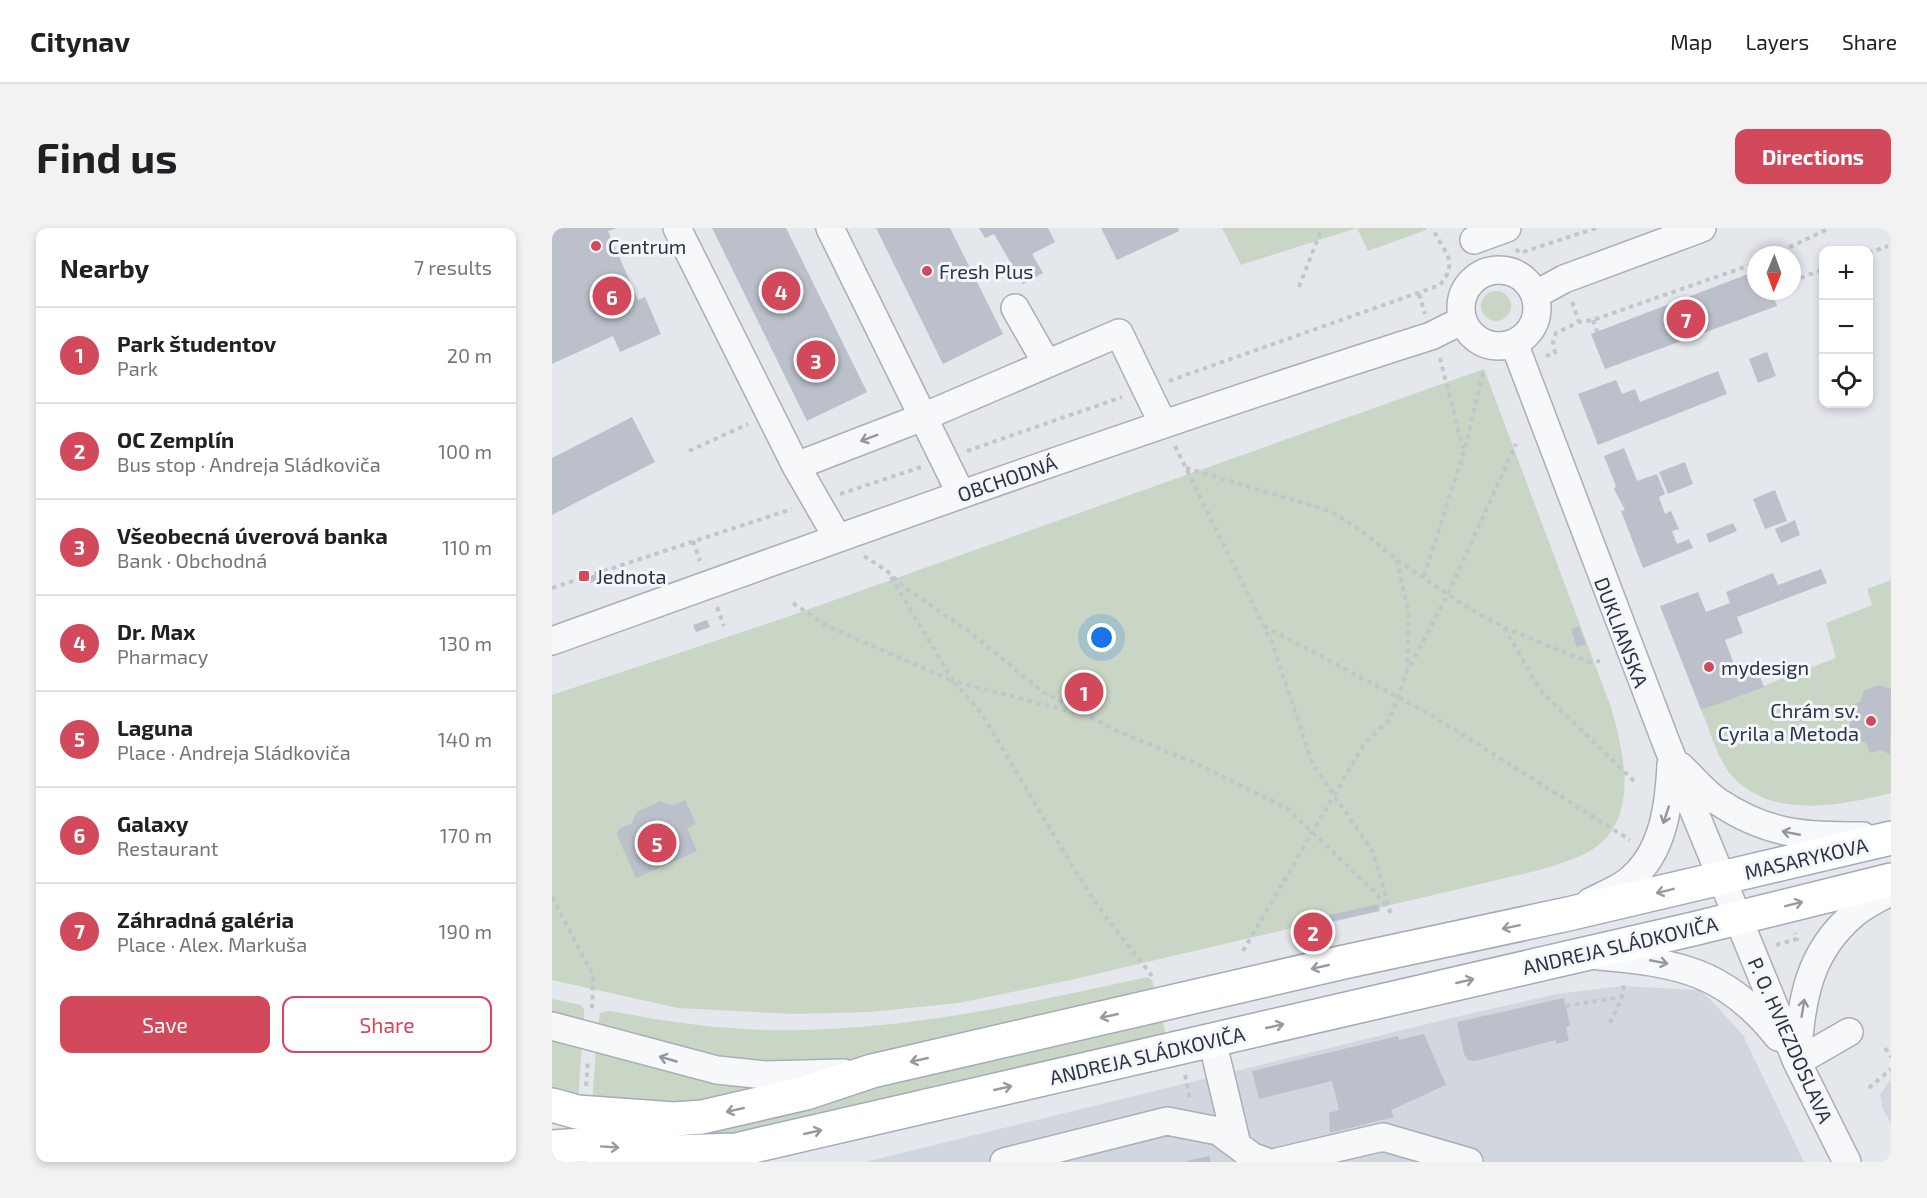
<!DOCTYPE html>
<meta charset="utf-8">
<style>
body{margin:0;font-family:"Exo 2",sans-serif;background:#f2f2f2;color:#202124}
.controls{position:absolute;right:18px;top:18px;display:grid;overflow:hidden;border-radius:12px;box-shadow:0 3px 9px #0003}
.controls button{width:54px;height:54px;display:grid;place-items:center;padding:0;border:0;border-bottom:2px solid #e0e0e0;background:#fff;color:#202124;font:30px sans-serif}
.compass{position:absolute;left:1195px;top:18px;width:54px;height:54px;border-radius:50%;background:#fff;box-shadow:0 3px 9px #0003;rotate:181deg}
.you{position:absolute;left:550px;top:410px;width:21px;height:21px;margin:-15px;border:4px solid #fff;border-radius:50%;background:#1a73e8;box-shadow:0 0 0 9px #1a73e833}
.badge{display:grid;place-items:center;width:39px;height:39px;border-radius:50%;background:#d1495b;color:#fff;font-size:20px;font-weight:700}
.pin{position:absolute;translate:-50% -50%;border:3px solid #fff;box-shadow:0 2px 6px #0006}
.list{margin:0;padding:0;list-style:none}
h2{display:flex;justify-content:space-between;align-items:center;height:78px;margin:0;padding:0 24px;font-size:26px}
h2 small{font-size:20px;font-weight:400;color:#757577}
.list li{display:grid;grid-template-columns:39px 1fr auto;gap:18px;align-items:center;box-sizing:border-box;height:96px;padding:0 24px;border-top:2px solid #e0e0e0}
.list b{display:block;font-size:22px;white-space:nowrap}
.list p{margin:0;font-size:20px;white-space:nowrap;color:#757577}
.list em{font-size:20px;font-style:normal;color:#757577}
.actions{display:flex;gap:12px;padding:18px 24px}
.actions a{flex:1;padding:14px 0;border:2px solid #d1495b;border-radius:12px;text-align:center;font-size:21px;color:#d1495b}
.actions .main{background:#d1495b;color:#fff}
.icon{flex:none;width:33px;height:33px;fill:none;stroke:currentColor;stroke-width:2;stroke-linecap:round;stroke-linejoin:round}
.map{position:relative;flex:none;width:1339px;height:934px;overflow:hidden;border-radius:12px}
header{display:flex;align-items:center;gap:36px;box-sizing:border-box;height:84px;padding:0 30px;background:#fff;border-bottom:2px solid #e0e0e0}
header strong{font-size:28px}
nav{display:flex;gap:33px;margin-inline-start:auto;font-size:21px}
.intro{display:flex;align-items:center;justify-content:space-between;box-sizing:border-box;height:144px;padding:0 36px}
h1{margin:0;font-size:42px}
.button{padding:15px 27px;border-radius:12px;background:#d1495b;color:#fff;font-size:21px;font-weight:700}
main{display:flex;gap:36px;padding:0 36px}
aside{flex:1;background:#fff;border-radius:12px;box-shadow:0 3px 9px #0003}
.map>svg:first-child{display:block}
.built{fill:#d2d6de}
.green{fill:#c9d6c5}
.building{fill:#bbc0ca}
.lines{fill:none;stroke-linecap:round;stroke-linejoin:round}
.minor-casing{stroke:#a9aeb7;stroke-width:30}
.major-casing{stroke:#a3abb8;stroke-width:36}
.path{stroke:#c2c5cb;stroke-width:4;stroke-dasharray:4.5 4.5;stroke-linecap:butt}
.minor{stroke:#f7f8fa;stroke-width:27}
.major{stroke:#fff;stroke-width:33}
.oneway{stroke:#9196a0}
.oneway2{stroke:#959aa2}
.poi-dot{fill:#d1495b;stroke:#f4f6f9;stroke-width:2}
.labels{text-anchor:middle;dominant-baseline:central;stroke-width:6;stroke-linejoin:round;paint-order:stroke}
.poi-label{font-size:20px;fill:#2b3445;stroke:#f4f6f9;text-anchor:start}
.street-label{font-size:20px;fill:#2b3445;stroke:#f4f6f9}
</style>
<header>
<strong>Citynav</strong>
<nav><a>Map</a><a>Layers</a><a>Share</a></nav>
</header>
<div class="intro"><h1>Find us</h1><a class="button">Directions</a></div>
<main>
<aside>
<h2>Nearby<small>7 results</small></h2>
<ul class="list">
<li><span class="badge">1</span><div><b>Park študentov</b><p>Park</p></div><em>20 m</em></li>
<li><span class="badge">2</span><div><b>OC Zemplín</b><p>Bus stop · Andreja Sládkoviča</p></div><em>100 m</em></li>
<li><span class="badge">3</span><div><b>Všeobecná úverová banka</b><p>Bank · Obchodná</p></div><em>110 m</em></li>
<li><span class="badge">4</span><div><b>Dr. Max</b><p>Pharmacy</p></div><em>130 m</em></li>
<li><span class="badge">5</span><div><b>Laguna</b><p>Place · Andreja Sládkoviča</p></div><em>140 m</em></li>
<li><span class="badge">6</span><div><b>Galaxy</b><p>Restaurant</p></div><em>170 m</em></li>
<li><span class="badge">7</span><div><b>Záhradná galéria</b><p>Place · Alex. Markuša</p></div><em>190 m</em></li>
</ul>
<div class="actions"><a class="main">Save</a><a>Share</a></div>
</aside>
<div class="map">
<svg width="1339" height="934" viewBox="0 0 1339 934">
<rect width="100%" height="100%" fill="#e4e7ec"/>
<!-- built -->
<path class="built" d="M1070,758L1147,762L1159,772L1191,807L1252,934H313L908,788L1005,766Z
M1339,850V895L1331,882L1328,867Z"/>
<!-- green -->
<path class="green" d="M670,0H874V2L816,23L805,0L689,37Z
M929 78a15 15 0 1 1 30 0a15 15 0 1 1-30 0Z
M932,141L1059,479C1071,523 1088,586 1044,619C1029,630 1006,636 988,642L514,753L406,775L318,784L243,786L126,780L0,752V467L232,390Z
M1339,352V565C1291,577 1224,591 1184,552C1166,536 1159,504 1149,482L1284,430L1274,395L1320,377L1315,361Z
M595,749L600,752L602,761L280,836L205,839L46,801L48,785L58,783C121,795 184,804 248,802C366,800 481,774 595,749Z
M0,771L29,777L32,781V797L0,788Z
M610,790L614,808L184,908L139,914L39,894Z
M0,807L30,816L26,875L0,865Z
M44,820L219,857L166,876H40Z"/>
<!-- building -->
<path class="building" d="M0,0H65L56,3L86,72L93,69L109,106L68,124L61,108L0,136Z
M160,0H234L315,164L255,193Z
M324,0H398L451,106L391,136Z
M427,0H496L503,14L480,26L491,45L471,56L442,6L433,10Z
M549,0H626L627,3L565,32Z
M1204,43V63H1219L1225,78L1053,141L1039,106Z
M1215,124L1224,148L1206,155L1197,131Z
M1166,143L1175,166L1046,217L1026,166L1064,152L1070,166L1083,161L1088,174Z
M80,189L103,234L0,287V230Z
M1072,220L1085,253L1105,246L1113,266L1107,269L1113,286L1119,283L1127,301L1120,303L1125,316L1137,311L1141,320L1091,340L1069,283L1073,282L1062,261L1064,258L1052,228Z
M1133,234L1141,256L1116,266L1107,244Z
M1223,262L1235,293L1213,301L1201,271Z
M1243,292L1248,307L1229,315L1223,301Z
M1181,295L1185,303L1157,315L1154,306Z
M1269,341L1275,355L1185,389L1191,405L1173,412L1184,442L1203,435L1212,459L1149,482L1108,378L1146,364L1154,384L1178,375L1174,364L1221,345L1226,357Z
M50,344L52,350L38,355L36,349Z
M155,392L158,399L144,404L141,397Z
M1027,398L1034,416L1025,419L1019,401Z
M1326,457L1339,461L1338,526L1328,522L1318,525L1314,515L1303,511L1297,498L1302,488L1298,478L1308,474L1312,463Z
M133,572L144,596L135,600L145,623L84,650L65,607L67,601L80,595L85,584L108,573L120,578Z
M826,676L828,683L770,696L769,689Z
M1012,770L1018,798L1014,799L1017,813L1004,816V812L923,833L916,832L912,826L905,794Z
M872,806L894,857L839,882L842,889L778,905L777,885L787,882L780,853L707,871L700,843L846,808L847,812Z
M657,928L659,934H635L634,933Z"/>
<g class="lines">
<defs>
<path id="minor" d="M125,0L244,238L285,309
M278,0L409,266
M922,12L955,0
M909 80a38 38 0 1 1 76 0a38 38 0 1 1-76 0Z
M983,67L1012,51L1150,0
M463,80L495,136
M962,115L1115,517L1245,834L1295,934
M244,238L371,189L567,105L611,196
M0,413C292,308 583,202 879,108L911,92
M1128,538C1140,549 1152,564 1165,573C1216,607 1251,608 1311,608
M1038,674C1051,667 1068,661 1079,651C1112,623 1117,576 1119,537
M1047,728C1126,735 1174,743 1226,809
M0,798L165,842L213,847L292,845
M660,812L685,917
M1245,830C1250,772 1255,725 1303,685C1314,676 1328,670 1339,663
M1245,834L1297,804
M452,934L615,893L666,903L701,929L715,934
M725,934L831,909L917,934"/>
<path id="major" d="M0,877L25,884L122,891L150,889L254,865L320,843L792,734L1016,686L1339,610
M0,919L30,917L123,924L184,922L1141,701L1339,652"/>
</defs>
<!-- minor casing -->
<use href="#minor" class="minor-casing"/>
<!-- major casing -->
<use href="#major" class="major-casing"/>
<!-- path -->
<path class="path" d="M964,21L968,25L1044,0
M1316,25L1336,18
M1221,27L1278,0
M1240,53L1272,41
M747,59L770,0
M867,66L873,86
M1020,74L1027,94
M1041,92L1045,104
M994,128L1003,125L1001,114L1004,105L1027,94L1041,92L1204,35
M888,130L911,221
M617,153L888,57C909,31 890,24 881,0
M623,218L720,415L761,537L821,624L838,682
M137,223L196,196
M415,223L570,169
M634,240L778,283L811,304L844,331L913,378L952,399L1001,420L1038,434L1048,433
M288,266L369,239
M141,313L148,333
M312,328L335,343L352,359L416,403L491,464L561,501L647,537L735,580L823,664L840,686
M845,332L857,388L855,440
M872,348L912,224L932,141
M339,349L401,453L532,487
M0,360L240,281
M241,375L275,398L401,453L430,486L525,646L550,684L600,748
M165,379L172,398
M712,398L876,485L1078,612
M952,400L989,463L1082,553
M0,669L41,747L40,784
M1224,717L1245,711L1243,705
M691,723L812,516L837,492L855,444L896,366L964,216
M1014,778L1070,769
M1058,795L1070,769L1072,756
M1333,820L1339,829
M633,847L638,872
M34,858L36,832
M1317,860L1339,841"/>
<!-- minor -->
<use href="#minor" class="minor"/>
<!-- major -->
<use href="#major" class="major"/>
</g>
<!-- one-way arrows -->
<defs><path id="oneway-shaft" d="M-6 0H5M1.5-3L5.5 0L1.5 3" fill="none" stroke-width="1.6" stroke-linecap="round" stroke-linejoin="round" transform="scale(1.5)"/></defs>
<g class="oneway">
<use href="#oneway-shaft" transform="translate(317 210) rotate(159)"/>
<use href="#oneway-shaft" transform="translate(1114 587) rotate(108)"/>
<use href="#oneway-shaft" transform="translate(1239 605) rotate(-169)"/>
<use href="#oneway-shaft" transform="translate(1107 734) rotate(11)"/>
<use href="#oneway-shaft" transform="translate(1251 780) rotate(-81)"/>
<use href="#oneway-shaft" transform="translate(116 831) rotate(-164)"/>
</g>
<g class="oneway2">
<use href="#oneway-shaft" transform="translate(1113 663) rotate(166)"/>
<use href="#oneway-shaft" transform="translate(1242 676) rotate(-14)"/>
<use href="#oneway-shaft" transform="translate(959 699) rotate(168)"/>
<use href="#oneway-shaft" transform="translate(768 739) rotate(167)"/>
<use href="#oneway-shaft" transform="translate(913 753) rotate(-13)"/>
<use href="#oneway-shaft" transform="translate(557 788) rotate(167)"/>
<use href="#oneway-shaft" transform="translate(723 798) rotate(-13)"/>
<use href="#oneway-shaft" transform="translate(367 832) rotate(167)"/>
<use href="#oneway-shaft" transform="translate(451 860) rotate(-13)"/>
<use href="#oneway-shaft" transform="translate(183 882) rotate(167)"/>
<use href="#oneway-shaft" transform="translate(261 904) rotate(-13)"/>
<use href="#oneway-shaft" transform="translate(58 919) rotate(4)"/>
</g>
<!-- markers -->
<g class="poi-dot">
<circle cx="44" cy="18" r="6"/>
<circle cx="375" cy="43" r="6"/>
<rect x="26" y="342" width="12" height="12" rx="3"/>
<circle cx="1157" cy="439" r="6"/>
<circle cx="1319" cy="493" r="6"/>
</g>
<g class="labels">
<!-- poi labels -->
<g class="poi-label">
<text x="56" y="18">Centrum</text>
<text x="387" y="43">Fresh Plus</text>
<text x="44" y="348">Jednota</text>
<text x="1169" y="439">mydesign</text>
<text x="1307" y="482" text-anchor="end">Chrám sv.<tspan x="1307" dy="23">Cyrila a Metoda</tspan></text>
</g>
<!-- street labels -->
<g class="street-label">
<text transform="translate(455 250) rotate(-19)">OBCHODNÁ</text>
<text transform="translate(1070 404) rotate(69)">DUKLIANSKA</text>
<text transform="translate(1254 630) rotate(-13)">MASARYKOVA</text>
<text transform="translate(1068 717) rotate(-13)">ANDREJA SLÁDKOVIČA</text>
<text transform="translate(1239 812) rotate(66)">P. O. HVIEZDOSLAVA</text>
<text transform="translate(595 827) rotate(-13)">ANDREJA SLÁDKOVIČA</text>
</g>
</g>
</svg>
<div class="controls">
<button>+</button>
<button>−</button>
<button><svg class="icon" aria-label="locate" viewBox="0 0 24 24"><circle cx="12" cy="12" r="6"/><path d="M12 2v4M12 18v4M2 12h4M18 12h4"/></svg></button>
</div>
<svg class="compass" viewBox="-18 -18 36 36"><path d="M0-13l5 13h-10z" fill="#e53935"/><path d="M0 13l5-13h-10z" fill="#757577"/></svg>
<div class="you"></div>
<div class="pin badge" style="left:532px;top:464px">1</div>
<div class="pin badge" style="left:761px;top:704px">2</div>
<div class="pin badge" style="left:264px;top:132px">3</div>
<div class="pin badge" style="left:229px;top:63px">4</div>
<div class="pin badge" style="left:105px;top:615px">5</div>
<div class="pin badge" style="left:60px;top:68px">6</div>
<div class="pin badge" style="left:1134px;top:91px">7</div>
</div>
</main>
